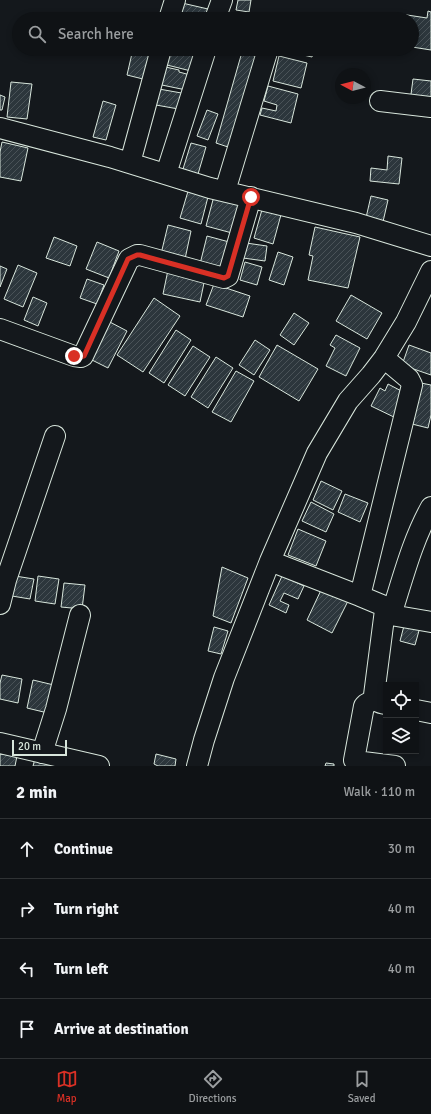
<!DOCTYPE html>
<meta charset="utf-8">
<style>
body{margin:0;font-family:Signika,sans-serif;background:#1d2022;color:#f1f3f6}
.controls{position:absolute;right:12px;bottom:12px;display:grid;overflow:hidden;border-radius:0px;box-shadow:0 2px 6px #0003}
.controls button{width:36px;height:36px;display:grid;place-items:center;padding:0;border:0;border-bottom:1px solid #2f3234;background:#0f1215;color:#f1f3f6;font:20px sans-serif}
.compass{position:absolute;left:335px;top:68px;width:36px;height:36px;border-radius:50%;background:#0f1215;box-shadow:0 2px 6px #0003;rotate:277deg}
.scale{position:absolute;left:12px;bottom:10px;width:55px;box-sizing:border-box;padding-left:4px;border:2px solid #d8e6dc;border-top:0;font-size:11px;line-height:14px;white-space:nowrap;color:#d8e6dc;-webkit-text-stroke:3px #14181c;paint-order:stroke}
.stop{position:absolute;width:12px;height:12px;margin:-9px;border:3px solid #d93025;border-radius:50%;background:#fff}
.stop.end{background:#d93025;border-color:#fff;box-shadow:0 1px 4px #0008}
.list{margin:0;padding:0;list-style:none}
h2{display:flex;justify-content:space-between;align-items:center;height:52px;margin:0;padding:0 16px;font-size:17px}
h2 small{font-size:13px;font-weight:400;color:#9b9ea0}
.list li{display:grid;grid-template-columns:26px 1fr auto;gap:12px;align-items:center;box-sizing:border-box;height:60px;padding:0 16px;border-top:1px solid #2f3234}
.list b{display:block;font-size:15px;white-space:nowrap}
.list em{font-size:13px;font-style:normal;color:#9b9ea0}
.icon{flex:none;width:22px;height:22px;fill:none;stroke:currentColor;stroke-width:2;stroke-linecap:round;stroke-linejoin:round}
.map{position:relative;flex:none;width:431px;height:766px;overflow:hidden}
.search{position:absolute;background:#0f1215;box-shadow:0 2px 6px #0003;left:12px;right:12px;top:12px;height:44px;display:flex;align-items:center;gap:10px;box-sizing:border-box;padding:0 14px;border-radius:22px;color:#9b9ea0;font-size:15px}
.sheet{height:292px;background:#0f1215}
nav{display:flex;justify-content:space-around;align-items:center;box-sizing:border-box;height:56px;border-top:1px solid #2f3234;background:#0f1215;font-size:11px;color:#9b9ea0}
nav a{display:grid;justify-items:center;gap:2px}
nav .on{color:#d93025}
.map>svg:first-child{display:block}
.building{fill:url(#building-hatch);stroke:#d8e6dc}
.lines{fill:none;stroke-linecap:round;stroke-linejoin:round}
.minor-casing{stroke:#d8e6dc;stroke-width:22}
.minor{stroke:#14181c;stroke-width:20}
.route{stroke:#d93025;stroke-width:5}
</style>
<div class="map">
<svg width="431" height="766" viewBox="0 0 431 766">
<defs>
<pattern id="building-hatch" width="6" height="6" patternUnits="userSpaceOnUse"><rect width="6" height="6" fill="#2c363c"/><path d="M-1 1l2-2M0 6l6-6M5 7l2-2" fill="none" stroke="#4a5358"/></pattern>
</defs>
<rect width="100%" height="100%" fill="#14181c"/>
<!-- building -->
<path class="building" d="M238,0H251L249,12L236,10Z
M182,3L208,9L206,19H179Z
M428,11L431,12V50L412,47V19H393L394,13L427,18Z
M133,49H152L147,80L127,75Z
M167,49L198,57L195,72L163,64Z
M282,49H314L312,57L281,50Z
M242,52L261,58L234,149L216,143Z
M279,56L307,63L301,88L273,81Z
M161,66L179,70V72L194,76L191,91L157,84Z
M413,79L431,81V104L410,102Z
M11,82L32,84L27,119L7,117Z
M268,86L298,94L291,123L260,115L262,108L276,111L277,105L264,101Z
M159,89L187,94L184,110L156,105Z
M0,95L5,97L2,110H0Z
M103,101L116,105L106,140L93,137Z
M207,110L218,114L208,140L197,136Z
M2,142L28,148L21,181L0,177V152Z
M191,143L206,147L198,174L183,169Z
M388,156L402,158L399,184L370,181L371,168L387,170Z
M189,188L209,193L201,224L180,218Z
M214,196L241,203L232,233L206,226Z
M371,196L388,200L382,226L365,222Z
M263,206L282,211L273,244L254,238Z
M168,225L191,231L185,259L161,254Z
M315,227L360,237L348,288L308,280L313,256L309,255Z
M207,236L233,243L226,271L200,264Z
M54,237L77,246L70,266L46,258Z
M97,242L119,251L109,278L86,269Z
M246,243L267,246L265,261L243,258Z
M278,252L293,257L284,285L269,280Z
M245,262L262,267L257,285L240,280Z
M18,265L37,273L23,307L4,299Z
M0,266L7,269L0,287Z
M168,270L205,278L200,302L163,294Z
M87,279L104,285L97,304L80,298Z
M214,284L250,296L243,317L206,305Z
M351,295L382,313L367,339L336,321Z
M33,297L47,303L38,326L24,320Z
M154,298L180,316L143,372L117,355Z
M294,313L309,323L294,345L280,335Z
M106,320L127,331L108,368L86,357Z
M176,330L191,340L164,383L149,373Z
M336,335L360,348L346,376L326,366L335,348L330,345Z
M255,340L270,350L254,375L239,365Z
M277,345L318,369L299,401L259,377Z
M409,345L431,353V375L402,365Z
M193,346L210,357L185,396L168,385Z
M216,357L233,368L208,408L191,397Z
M236,371L254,381L231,422L212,412Z
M421,383L431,385V415L428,428L412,424Z
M388,384L409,395L398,419L371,406L380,388L385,391Z
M321,481L342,491L333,510L313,500Z
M345,494L368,503L360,522L338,512Z
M311,502L334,514L326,532L302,521Z
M298,529L326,541L316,566L288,555Z
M222,567L248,578L231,623L213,616Z
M15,576L34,579L30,599L12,596Z
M38,576L59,579L55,604L35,601Z
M282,576L304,586L298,599L284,593L280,601L289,605L286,613L269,605Z
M64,583L85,585L82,609L61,607Z
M322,588L348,601L332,633L307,620Z
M405,622L420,627L415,645L400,641Z
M214,627L228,631L221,654L208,651Z
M2,675L22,679L18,703L0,699V683Z
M33,680L58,686L52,714L27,708Z
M0,754L17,756L15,766H0Z
M156,754L176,759L175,766H158L154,764Z
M36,755L58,766H33Z
M326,763L334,764V766H325Z"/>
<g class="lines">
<defs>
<path id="minor" d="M169,19L175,0
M215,19L222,0
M380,101L431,107
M0,128L110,157L210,188L356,223L431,246
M130,163L161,49
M166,174L206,49
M225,191L268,49
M0,329L74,356L81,357L83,356L129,259L137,255H140L202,272L224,278L228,276L251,197
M270,561L360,596L384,606L385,610L374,695C376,702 379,703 386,704
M360,596L412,385L409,379L384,358
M0,604L6,580L55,436
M385,614L431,622
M391,615C403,578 412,541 431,507
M375,699L366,704L364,706L354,760L355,761L395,766
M416,710L431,713
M0,743L99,766
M42,753L56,709L80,615
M197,766L204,740L224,678L270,561L317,453L348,401L371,375L384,358L406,322L431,271"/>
</defs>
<!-- minor casing -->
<use href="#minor" class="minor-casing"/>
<!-- minor -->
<use href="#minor" class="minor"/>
</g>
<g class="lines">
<!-- route -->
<path class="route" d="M74,356L81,357L84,356L128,259L137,255H140L202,272L224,278L228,276L251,197"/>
</g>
</svg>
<div class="controls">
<button><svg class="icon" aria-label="locate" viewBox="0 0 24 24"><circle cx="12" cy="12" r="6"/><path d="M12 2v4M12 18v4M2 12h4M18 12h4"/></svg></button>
<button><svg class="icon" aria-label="layers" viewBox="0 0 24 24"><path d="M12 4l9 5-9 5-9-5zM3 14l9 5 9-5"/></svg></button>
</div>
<svg class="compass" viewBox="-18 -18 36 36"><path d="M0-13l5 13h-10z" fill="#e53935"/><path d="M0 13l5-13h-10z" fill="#9b9ea0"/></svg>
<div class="scale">20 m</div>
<div class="stop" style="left:251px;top:197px"></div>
<div class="stop end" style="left:74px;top:356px"></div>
<div class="search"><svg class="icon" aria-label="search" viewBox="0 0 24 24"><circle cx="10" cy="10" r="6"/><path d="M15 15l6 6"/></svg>Search here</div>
</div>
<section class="sheet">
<h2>2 min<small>Walk · 110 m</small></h2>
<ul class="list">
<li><svg class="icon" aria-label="ahead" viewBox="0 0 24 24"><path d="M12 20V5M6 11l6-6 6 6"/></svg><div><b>Continue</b></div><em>30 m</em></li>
<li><svg class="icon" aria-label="right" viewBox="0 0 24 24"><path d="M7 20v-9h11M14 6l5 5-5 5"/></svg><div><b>Turn right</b></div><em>40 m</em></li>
<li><svg class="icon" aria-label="left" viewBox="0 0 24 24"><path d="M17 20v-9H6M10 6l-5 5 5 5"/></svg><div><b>Turn left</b></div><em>40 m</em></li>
<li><svg class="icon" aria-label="arrive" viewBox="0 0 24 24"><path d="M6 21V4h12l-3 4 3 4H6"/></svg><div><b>Arrive at destination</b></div></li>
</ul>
</section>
<nav>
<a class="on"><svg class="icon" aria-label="map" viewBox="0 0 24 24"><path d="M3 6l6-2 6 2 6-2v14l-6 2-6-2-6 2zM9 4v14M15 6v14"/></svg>Map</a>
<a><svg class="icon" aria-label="directions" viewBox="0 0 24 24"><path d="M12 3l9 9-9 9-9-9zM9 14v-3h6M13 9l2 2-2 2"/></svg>Directions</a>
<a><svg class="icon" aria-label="saved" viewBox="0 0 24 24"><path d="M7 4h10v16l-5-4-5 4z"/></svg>Saved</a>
</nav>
